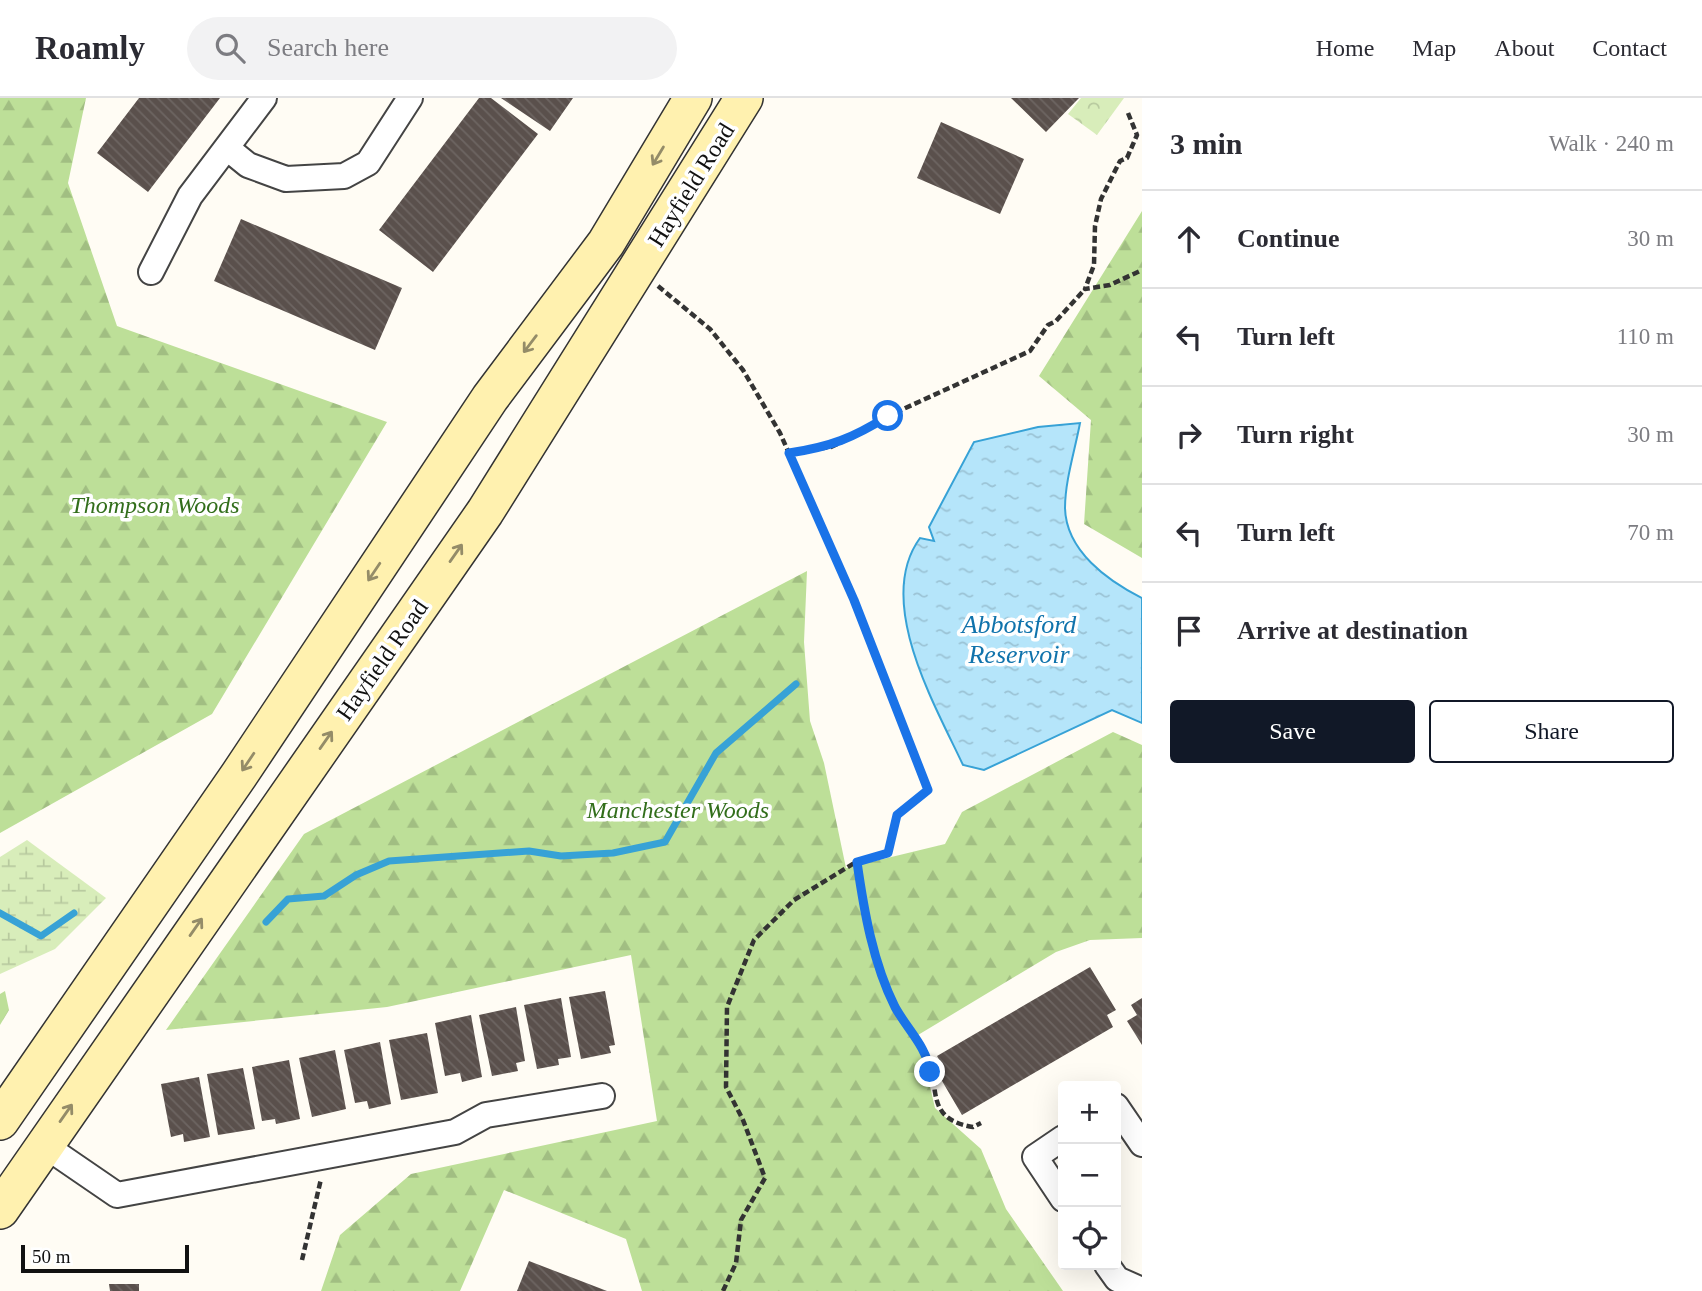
<!DOCTYPE html>
<meta charset="utf-8">
<style>
body{margin:0;font-family:Georgia,serif;background:#f2f2f3;color:#2b2b33}
.controls{position:absolute;right:21px;bottom:21px;display:grid;overflow:hidden;border-radius:7px;box-shadow:0 7px 28px #0002}
.controls button{width:63px;height:63px;display:grid;place-items:center;padding:0;border:0;border-bottom:2px solid #e1e1e2;background:#fff;color:#2b2b33;font:35px sans-serif}
.scale{position:absolute;left:21px;bottom:18px;width:168px;box-sizing:border-box;padding-left:7px;border:4px solid #111;border-top:0;font-size:19px;line-height:24px;white-space:nowrap;color:#111;-webkit-text-stroke:5px #fff;paint-order:stroke}
.stop{position:absolute;width:21px;height:21px;margin:-16px;border:5px solid #1a73e8;border-radius:50%;background:#fff}
.stop.end{background:#1a73e8;border-color:#fff;box-shadow:0 2px 7px #0008}
.list{margin:0;padding:0;list-style:none}
h2{display:flex;justify-content:space-between;align-items:center;height:91px;margin:0;padding:0 28px;font-size:30px}
h2 small{font-size:23px;font-weight:400;color:#7c7c81}
.list li{display:grid;grid-template-columns:46px 1fr auto;gap:21px;align-items:center;box-sizing:border-box;height:98px;padding:0 28px;border-top:2px solid #e1e1e2}
.list b{display:block;font-size:26px;white-space:nowrap}
.list em{font-size:23px;font-style:normal;color:#7c7c81}
.actions{display:flex;gap:14px;padding:21px 28px}
.actions a{flex:1;padding:16px 0;border:2px solid #111827;border-radius:7px;text-align:center;font-size:24px;color:#111827}
.actions .main{background:#111827;color:#fff}
.icon{flex:none;width:38px;height:38px;fill:none;stroke:currentColor;stroke-width:2;stroke-linecap:round;stroke-linejoin:round}
.map{position:relative;flex:none;width:1142px;height:1193px;overflow:hidden}
header{display:flex;align-items:center;gap:42px;box-sizing:border-box;height:98px;padding:0 35px;background:#fff;border-bottom:2px solid #e1e1e2}
header strong{font-size:33px}
nav{display:flex;gap:38px;margin-inline-start:auto;font-size:24px}
.search{width:490px;height:63px;background:#f2f2f3;display:flex;align-items:center;gap:18px;box-sizing:border-box;padding:0 24px;border-radius:38px;color:#7c7c81;font-size:26px}
main{display:flex}
aside{flex:1;background:#fff}
.map>svg:first-child{display:block}
.forest{fill:url(#forest-firs)}
.wetland{fill:url(#wetland-marsh)}
.park{fill:url(#park-crowns)}
.water{fill:url(#water-ripples);stroke:#37a2d6;stroke-width:2}
.lines{fill:none;stroke-linecap:round;stroke-linejoin:round}
.stream{stroke:#37a2d6;stroke-width:7}
.building{fill:url(#building-back-hatch)}
.street-casing{stroke:#444;stroke-width:28}
.secondary-casing{stroke:#333;stroke-width:40}
.path{stroke:#333;stroke-width:4.5;stroke-dasharray:7 3.5;stroke-linecap:butt}
.street{stroke:#fff;stroke-width:24}
.secondary{stroke:#fff1af;stroke-width:37}
.oneway{stroke:#948c68}
.route{stroke:#1a73e8;stroke-width:9}
.labels{text-anchor:middle;dominant-baseline:central;stroke-width:7;stroke-linejoin:round;paint-order:stroke}
.street-label{font-size:24px;fill:#111;stroke:#fff}
.park-label{font-size:24px;font-style:italic;fill:#326e1b;stroke:#fff}
.water-label{font-size:26px;font-style:italic;fill:#1073ac;stroke:#fff}
</style>
<header>
<strong>Roamly</strong>
<div class="search"><svg class="icon" aria-label="search" viewBox="0 0 24 24"><circle cx="10" cy="10" r="6"/><path d="M15 15l6 6"/></svg>Search here</div>
<nav><a>Home</a><a>Map</a><a>About</a><a>Contact</a></nav>
</header>
<main>
<div class="map">
<svg width="1142" height="1193" viewBox="0 0 1142 1193">
<defs>
<pattern id="forest-firs" width="22" height="20" patternUnits="userSpaceOnUse" patternTransform="scale(1.75)"><rect width="22" height="20" fill="#bddf98"/><path d="M5 1l3.5 6h-7zM16 11l3.5 6h-7z" fill="#a1be82"/></pattern>
<pattern id="wetland-marsh" width="20" height="14" patternUnits="userSpaceOnUse" patternTransform="scale(1.75)"><rect width="20" height="14" fill="#d8edba"/><path d="M1 5h8M5 5V1M11 12h8M15 12V8" fill="none" stroke="#b8ca9f"/></pattern>
<pattern id="park-crowns" width="20" height="18" patternUnits="userSpaceOnUse" patternTransform="scale(1.75)"><rect width="20" height="18" fill="#d8edba"/><path d="M2 6a3 3 0 1 1 6 0M12 15a3 3 0 1 1 6 0" fill="none" stroke="#b8ca9f"/></pattern>
<pattern id="water-ripples" width="26" height="14" patternUnits="userSpaceOnUse" patternTransform="scale(1.75)"><rect width="26" height="14" fill="#b5e5fa"/><path d="M2 4q2-2 4 0t4 0M15 11q2-2 4 0t4 0" fill="none" stroke="#9bc3d5"/></pattern>
<pattern id="building-back-hatch" width="6" height="6" patternUnits="userSpaceOnUse" patternTransform="scale(1.75)"><rect width="6" height="6" fill="#5a504c"/><path d="M-1 5l2 2M0 0l6 6M5-1l2 2" fill="none" stroke="#6d6562"/></pattern>
</defs>
<rect width="100%" height="100%" fill="#fffcf4"/>
<!-- forest -->
<path class="forest" d="M0,0H86L68,85L117,228L387,324L212,616L0,735Z
M1142,113V460L1084,426L1091,322L1039,278Z
M807,473L804,544L810,623L824,665L846,770L945,746L962,714L1113,634L1142,647V840L1090,842L1056,854L918,937L935,1010L981,1051L1006,1111L1063,1193H642L626,1141L504,1092L460,1193H321L340,1137L411,1076L657,1023L631,857L387,909L166,932L304,736Z
M5,893L9,912L0,927V896Z"/>
<!-- wetland -->
<path class="wetland" d="M27,742L106,800L55,851L0,876V759Z"/>
<!-- park -->
<path class="park" d="M1081,0H1124L1097,37L1068,16Z"/>
<!-- water -->
<path class="water" d="M1080,325C1075,352 1065,383 1065,410C1066,453 1108,483 1142,500V625L1112,612L984,672L963,667C935,607 874,503 920,440L934,443L929,429L974,344L1038,329Z"/>
<g class="lines">
<!-- stream -->
<path class="stream" d="M0,815L41,838L74,815
M266,824L288,801L324,798L356,777L389,763L529,753L561,758L613,755L665,744L716,655L796,586"/>
</g>
<!-- building -->
<path class="building" d="M139,0H220L148,94L97,55Z
M479,0H491L538,36L433,174L379,132Z
M501,0H573L550,33Z
M1011,0H1079L1046,34Z
M941,24L1024,61L1000,116L917,80Z
M241,121L402,190L375,252L214,183Z
M1090,869L1116,912L1107,917L1113,929L962,1017L935,971L942,967L937,958Z
M605,893L615,947L609,948L611,955L581,961L569,899Z
M561,900L571,959L558,961L559,967L537,971L524,907Z
M1142,900V947L1127,923L1137,917L1131,907Z
M516,909L525,963L516,965L518,973L492,978L479,917Z
M471,917L482,979L462,984L460,975L445,978L435,925Z
M427,935L438,995L401,1002L389,942Z
M380,944L391,1006L369,1011L367,1003L355,1005L344,952Z
M335,952L346,1011L312,1019L299,960Z
M289,962L300,1021L276,1026L275,1021L262,1023L252,969Z
M243,970L255,1031L218,1037L207,976Z
M199,979L210,1039L184,1044L183,1036L171,1039L161,986Z
M529,1163L607,1193H517Z
M109,1186H139V1193H110Z"/>
<g class="lines">
<defs>
<path id="street" d="M227,50L248,67L286,81L344,78L368,65L410,0
M151,174L190,98L264,0
M1116,1008L1142,1046
M1063,1040L1035,1059L1063,1101
M44,1047L117,1097L455,1034L486,1017L602,998
M1107,1167L1117,1181L1142,1192"/>
<path id="secondary" d="M0,1023L239,677L490,300L606,145L693,0
M0,1112L485,414L744,0"/>
</defs>
<!-- street casing -->
<use href="#street" class="street-casing"/>
<!-- secondary casing -->
<use href="#secondary" class="secondary-casing"/>
<!-- path -->
<path class="path" d="M1128,15L1137,37L1127,60L1120,63L1101,101L1095,128L1094,167L1085,191L1110,187L1142,172
M658,188L710,231L743,272L780,335L854,502L928,692L897,717L888,755L857,764C864,810 873,869 896,910C905,927 922,942 928,960C940,991 925,1021 973,1029L981,1025
M789,355L831,349L861,335L888,318L1030,253L1048,227L1056,223L1085,191
M302,1162L321,1081
M723,1193L736,1165L741,1122L765,1080L743,1022L726,989L727,909L754,842L794,802L856,764"/>
<!-- street -->
<use href="#street" class="street"/>
<!-- secondary -->
<use href="#secondary" class="secondary"/>
</g>
<!-- one-way arrows -->
<defs><path id="oneway-shaft" d="M-6 0H5M1.5-3L5.5 0L1.5 3" fill="none" stroke-width="1.6" stroke-linecap="round" stroke-linejoin="round" transform="scale(1.75)"/></defs>
<g class="oneway">
<use href="#oneway-shaft" transform="translate(658 58) rotate(121)"/>
<use href="#oneway-shaft" transform="translate(530 246) rotate(127)"/>
<use href="#oneway-shaft" transform="translate(456 455) rotate(-55)"/>
<use href="#oneway-shaft" transform="translate(374 474) rotate(124)"/>
<use href="#oneway-shaft" transform="translate(326 642) rotate(-55)"/>
<use href="#oneway-shaft" transform="translate(248 664) rotate(124)"/>
<use href="#oneway-shaft" transform="translate(196 829) rotate(-55)"/>
<use href="#oneway-shaft" transform="translate(66 1015) rotate(-55)"/>
</g>
<g class="lines">
<!-- route -->
<path class="route" d="M888,318C853,340 830,349 789,355L854,502L928,692L897,717L888,755L857,764C864,813 873,865 895,909C907,931 927,949 930,974"/>
</g>
<g class="labels">
<!-- street labels -->
<g class="street-label">
<text transform="translate(691 87) rotate(-58)">Hayfield Road</text>
<text transform="translate(382 562) rotate(-55)">Hayfield Road</text>
</g>
<!-- park labels -->
<g class="park-label">
<text x="155" y="407">Thompson Woods</text>
<text x="678" y="712">Manchester Woods</text>
</g>
<!-- water labels -->
<g class="water-label">
<text x="1019" y="526">Abbotsford<tspan x="1019" dy="30">Reservoir</tspan></text>
</g>
</g>
</svg>
<div class="controls">
<button>+</button>
<button>−</button>
<button><svg class="icon" aria-label="locate" viewBox="0 0 24 24"><circle cx="12" cy="12" r="6"/><path d="M12 2v4M12 18v4M2 12h4M18 12h4"/></svg></button>
</div>
<div class="scale">50 m</div>
<div class="stop" style="left:888px;top:318px"></div>
<div class="stop end" style="left:930px;top:974px"></div>
</div>
<aside>
<h2>3 min<small>Walk · 240 m</small></h2>
<ul class="list">
<li><svg class="icon" aria-label="ahead" viewBox="0 0 24 24"><path d="M12 20V5M6 11l6-6 6 6"/></svg><div><b>Continue</b></div><em>30 m</em></li>
<li><svg class="icon" aria-label="left" viewBox="0 0 24 24"><path d="M17 20v-9H6M10 6l-5 5 5 5"/></svg><div><b>Turn left</b></div><em>110 m</em></li>
<li><svg class="icon" aria-label="right" viewBox="0 0 24 24"><path d="M7 20v-9h11M14 6l5 5-5 5"/></svg><div><b>Turn right</b></div><em>30 m</em></li>
<li><svg class="icon" aria-label="left" viewBox="0 0 24 24"><path d="M17 20v-9H6M10 6l-5 5 5 5"/></svg><div><b>Turn left</b></div><em>70 m</em></li>
<li><svg class="icon" aria-label="arrive" viewBox="0 0 24 24"><path d="M6 21V4h12l-3 4 3 4H6"/></svg><div><b>Arrive at destination</b></div></li>
</ul>
<div class="actions"><a class="main">Save</a><a>Share</a></div>
</aside>
</main>
